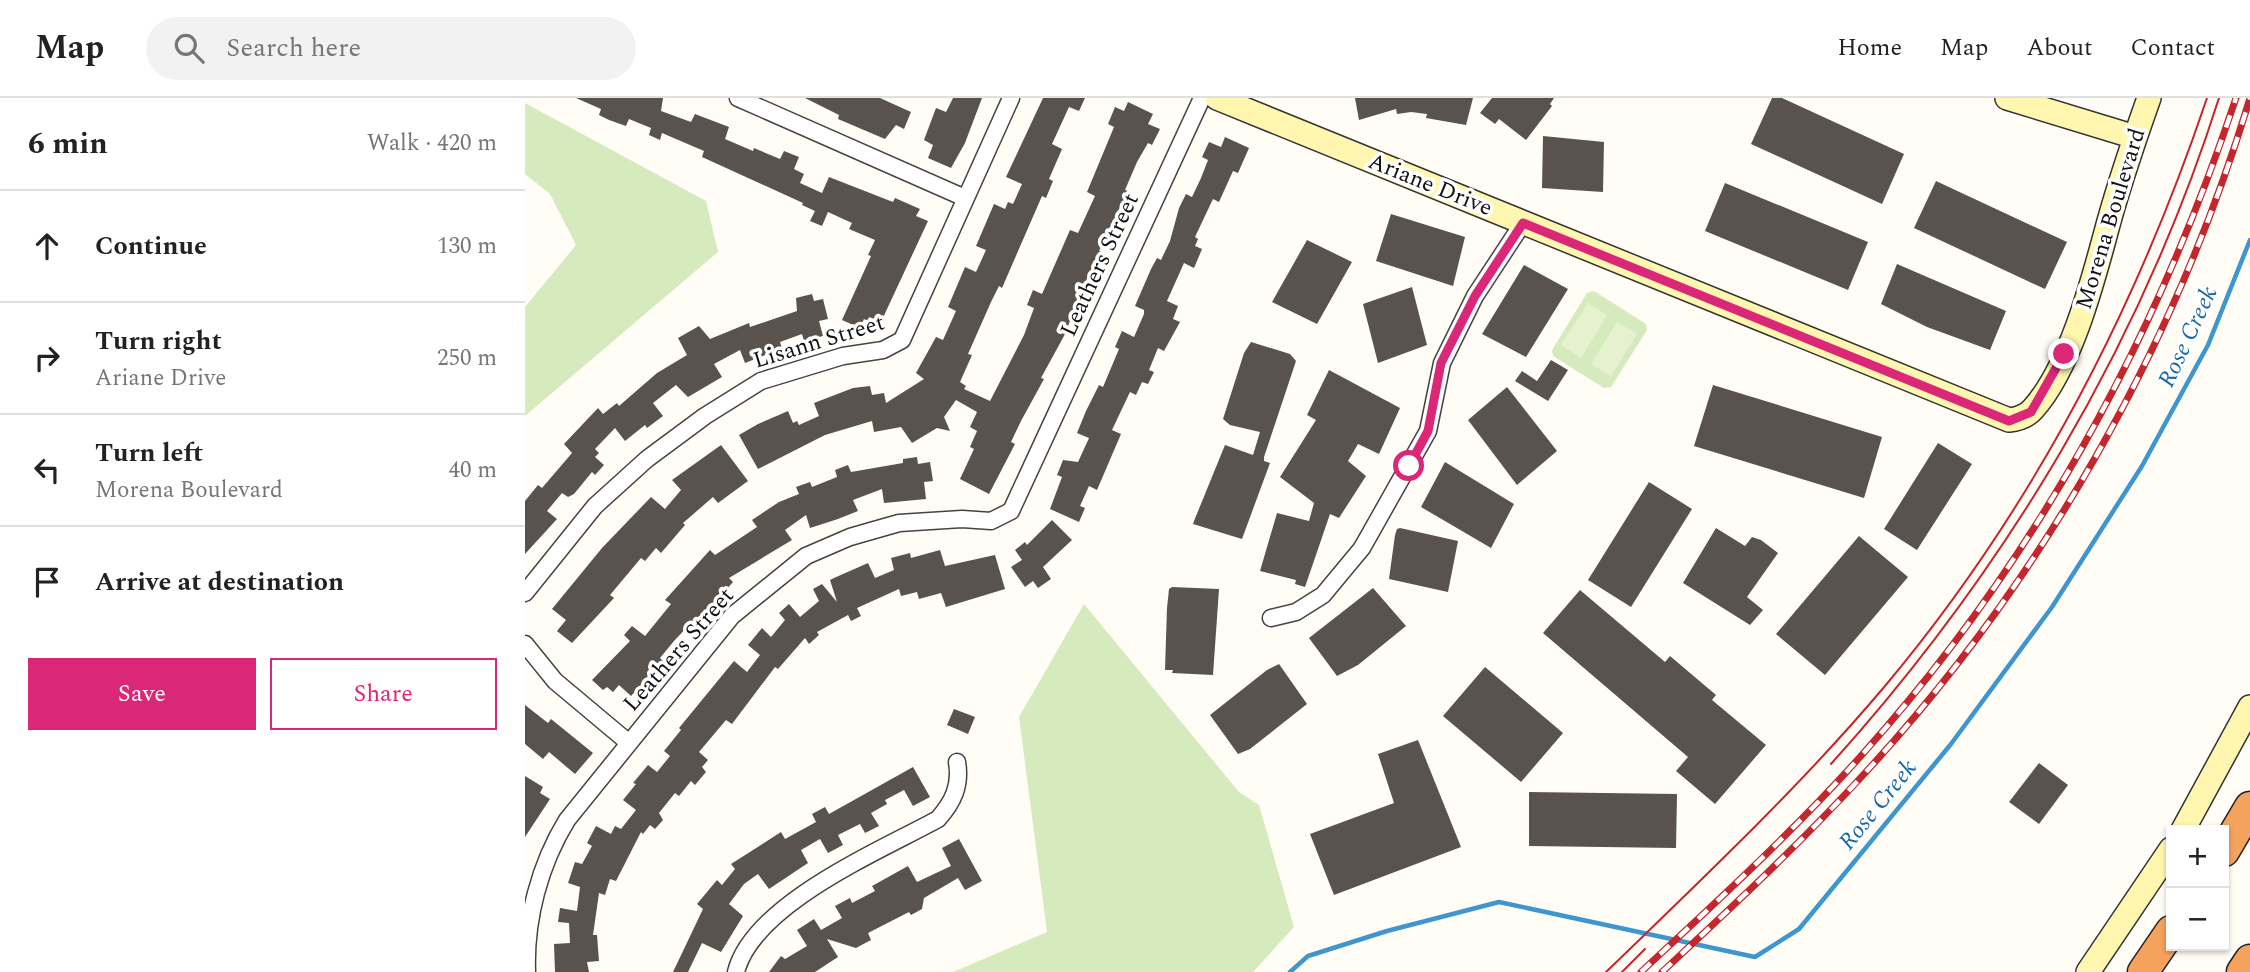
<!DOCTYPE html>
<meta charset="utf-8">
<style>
body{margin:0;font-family:Spectral,serif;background:#f2f2f2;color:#222}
.controls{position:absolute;right:21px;bottom:21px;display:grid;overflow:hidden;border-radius:0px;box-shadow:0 2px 5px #0004}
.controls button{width:63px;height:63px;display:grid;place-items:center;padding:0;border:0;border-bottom:2px solid #e0e0e0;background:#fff;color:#222;font:35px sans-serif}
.stop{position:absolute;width:21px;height:21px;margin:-16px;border:5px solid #db2777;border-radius:50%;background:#fff}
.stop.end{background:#db2777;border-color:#fff;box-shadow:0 2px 7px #0008}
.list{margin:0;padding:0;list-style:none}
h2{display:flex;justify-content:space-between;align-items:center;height:91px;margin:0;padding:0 28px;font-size:30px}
h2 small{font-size:23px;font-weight:400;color:#767676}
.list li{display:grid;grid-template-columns:46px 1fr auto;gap:21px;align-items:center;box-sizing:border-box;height:112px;padding:0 28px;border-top:2px solid #e0e0e0}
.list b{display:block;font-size:26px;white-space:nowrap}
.list p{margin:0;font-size:23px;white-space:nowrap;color:#767676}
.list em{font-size:23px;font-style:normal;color:#767676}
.actions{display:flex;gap:14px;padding:21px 28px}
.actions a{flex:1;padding:16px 0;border:2px solid #db2777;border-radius:0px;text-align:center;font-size:24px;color:#db2777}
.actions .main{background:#db2777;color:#fff}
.icon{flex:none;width:38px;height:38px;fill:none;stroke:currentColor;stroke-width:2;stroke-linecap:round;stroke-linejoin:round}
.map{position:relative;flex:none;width:1725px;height:874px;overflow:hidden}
header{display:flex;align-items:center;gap:42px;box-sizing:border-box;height:98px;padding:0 35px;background:#fff;border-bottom:2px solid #e0e0e0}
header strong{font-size:33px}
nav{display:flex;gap:38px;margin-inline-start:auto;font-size:24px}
.search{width:490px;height:63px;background:#f2f2f2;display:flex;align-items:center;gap:18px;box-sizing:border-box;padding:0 24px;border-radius:38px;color:#767676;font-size:26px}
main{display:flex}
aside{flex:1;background:#fff}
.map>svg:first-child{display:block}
.green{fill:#d5ebbd}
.pitch{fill:#e6f2cf}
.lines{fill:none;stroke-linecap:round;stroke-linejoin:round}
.stream{stroke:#3f96cf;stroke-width:4.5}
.building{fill:#5a524d}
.street-casing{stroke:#444;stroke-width:19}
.secondary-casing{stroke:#333;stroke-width:26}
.highway-casing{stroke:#222;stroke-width:33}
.street{stroke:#fff;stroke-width:16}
.secondary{stroke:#fff6b0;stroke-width:23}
.highway{stroke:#f5a25d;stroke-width:30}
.tram{stroke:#c4262e;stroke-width:2}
.rail-casing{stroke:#c4262e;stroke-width:7}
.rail{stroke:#fff;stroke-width:4.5;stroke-dasharray:13;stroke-linecap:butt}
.route{stroke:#db2777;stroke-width:9}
.labels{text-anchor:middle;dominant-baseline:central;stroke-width:7;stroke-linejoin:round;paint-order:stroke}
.street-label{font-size:23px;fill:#111;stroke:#fff}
.water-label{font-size:24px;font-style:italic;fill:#1768a6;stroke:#fff}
</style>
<header>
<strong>Map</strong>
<div class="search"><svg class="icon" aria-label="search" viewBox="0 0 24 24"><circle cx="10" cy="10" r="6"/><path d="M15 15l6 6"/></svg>Search here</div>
<nav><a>Home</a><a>Map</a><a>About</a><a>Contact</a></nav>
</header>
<main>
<aside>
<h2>6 min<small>Walk · 420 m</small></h2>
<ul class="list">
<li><svg class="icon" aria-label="ahead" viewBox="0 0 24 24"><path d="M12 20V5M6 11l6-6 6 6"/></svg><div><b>Continue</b></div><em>130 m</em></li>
<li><svg class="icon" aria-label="right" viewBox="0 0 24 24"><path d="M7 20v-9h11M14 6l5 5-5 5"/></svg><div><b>Turn right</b><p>Ariane Drive</p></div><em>250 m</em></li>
<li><svg class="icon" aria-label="left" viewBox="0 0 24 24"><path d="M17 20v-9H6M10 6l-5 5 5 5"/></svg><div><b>Turn left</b><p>Morena Boulevard</p></div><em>40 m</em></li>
<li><svg class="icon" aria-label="arrive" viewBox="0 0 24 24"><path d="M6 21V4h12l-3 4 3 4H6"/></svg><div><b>Arrive at destination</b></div></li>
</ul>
<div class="actions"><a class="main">Save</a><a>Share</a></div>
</aside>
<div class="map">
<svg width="1725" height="874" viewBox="0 0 1725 874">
<rect width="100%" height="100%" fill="#fffdf5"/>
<!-- green -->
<path class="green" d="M0,5L181,103L193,154L0,318V209L51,147L25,96L0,76Z
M1069,193L1121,226L1122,232L1086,289L1079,290L1028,258L1027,252L1062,195Z
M559,506L714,694L734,707L769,829L728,874H428L522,834L494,619Z"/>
<!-- pitch -->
<path class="pitch" d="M1063,205L1082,217L1056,260L1036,247Z
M1092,224L1112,236L1086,278L1066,266Z"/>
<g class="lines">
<!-- stream -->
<path class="stream" d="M765,874L783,858L862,833L974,804L1230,859L1274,831L1426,646L1527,509L1617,368L1683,247L1725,142"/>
</g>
<!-- building -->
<path class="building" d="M51,0H138L136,13L166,24L170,16L204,29L200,41L228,53L229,50L255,61L259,53L274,59L269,71L279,76L275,85L297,95L304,79L368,104L370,100L395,111L391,118L403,123L356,224L344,219L343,223L339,221L335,230L317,222L346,158L343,157L350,142L324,131L327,125L303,114L297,128L285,123L290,113L277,107L278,105L177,59L179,53L137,35L135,42L124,37L126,30L104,21L101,28L84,22L74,17L76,11Z
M280,0H355L386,14L379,31L371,27L360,41L313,21L314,17Z
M428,0H457L440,45L426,70L403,60L408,47L399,42L411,10L421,14Z
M518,0H560L554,13L544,9L527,46L537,51L524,81L528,83L521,100L517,98L477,190L474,188L466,204L443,256L447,257L435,284L441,288L439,291L465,303L499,237L509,210L502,207L508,192L517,196L545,132L553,135L570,98L562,94L589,29L583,26L590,9L599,13L603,4L628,16L623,26L635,31L627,47L623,45L612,64L600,92L606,94L599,110L595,109L574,153L577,154L568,174L565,173L539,238L516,280L519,281L496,323L486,344L490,346L464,396L435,381L449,351L445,349L452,333L445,329L452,314L431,302L419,319L425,333L412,330L387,345L376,329L349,334L347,323L300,337L233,371L214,337L233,326L263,313L268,325L272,323L274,327L294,318L289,305L328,290L345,288L347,297L359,295L361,305L399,281L391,275L411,239L418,242L431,213L423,209L440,169L451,174L461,152L451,148L469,106L480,111L483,104L488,106L497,86L481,79Z
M830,0H948L941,27L901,20L902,16L886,14L872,16L871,11L834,22Z
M967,0H1029L1025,6L1027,8L1001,42L974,21L970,26L955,15Z
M1247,0H1257L1379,56L1357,106L1226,46Z
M1018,38L1079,44L1078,94L1017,90Z
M700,39L724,50L713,75L708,73L694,104L688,101L670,139L673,141L670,148L677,151L669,170L659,165L642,203L653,208L648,221L655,224L639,253L633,250L624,272L629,274L623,286L617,284L611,297L605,294L587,332L596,336L572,392L564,388L555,408L560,410L554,424L525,411L537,379L532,377L538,362L553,364L564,340L552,335L561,313L574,287L578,289L594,251L590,249L597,233L609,239L619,216V212L610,208L626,171L632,160L636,162L645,143L654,110L661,96L667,99L676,80L683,62L677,59L684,44L696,49Z
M1411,83L1542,144L1520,191L1389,130Z
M1200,85L1343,144L1323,192L1180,133Z
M866,116L940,139L928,188L851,163Z
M782,142L827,164L792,226L747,204Z
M1372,166L1481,213L1465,252L1402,229L1356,206Z
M999,167L1043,191L1001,259L957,236Z
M887,189L902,247L853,265L838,206Z
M287,196L289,203L298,201L303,221L294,223L298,238L279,243L277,236L255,244L259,256L246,260L245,255L220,265L215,252L189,266L197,279L163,299L151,287L128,305L138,318L122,330L120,327L100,343L90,330L70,351L74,355L70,359L79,367L70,377L67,374L49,396L43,399L37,395L22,413L32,421L0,456V403L13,387L17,390L47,355L39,346L73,310L78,316L92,305L94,308L132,275L162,257L153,240L174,228L185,241L224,225L225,229L272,213L271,200Z
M726,244L765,256L771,263L739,359V363L745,365L717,441L668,426L669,423L700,347L728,357L735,334L705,327L698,321L719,255Z
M1026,262L1043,272L1023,303L990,283L997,273L1012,283Z
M804,272L875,310L854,356L833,346L823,363L841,378L814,420L805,416L780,489L770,486L771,482L735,473L752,415L784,423L789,405L755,379L791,322L782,317Z
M1188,287L1357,339L1339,400L1169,348Z
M982,289L1032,353L992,387L943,322Z
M1413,345L1447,366L1392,452L1359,431Z
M196,347L223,383L193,405L188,399L158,425L160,427L136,455L131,450L120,463L116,460L85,497L89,500L47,545L32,533L41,522L27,511L77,450L126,399L140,411L156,392L147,382Z
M392,359L393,366L405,364L408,383L399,384L401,401L359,405L357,391L328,402L333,413L313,421L285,430L281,417L260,432L267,442L204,480L208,484L170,527L167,524L149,543L135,560L138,563L106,598L94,587L88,594L82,589L78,592L67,582L105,543L99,537L107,528L120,538L146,506L140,502L185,452L190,457L232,429L227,422L254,404L274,396L271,389L285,384L287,389L312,379L310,372L323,367L326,374L378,365V361Z
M920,364L989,406L966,450L896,409Z
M1124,384L1167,411L1106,509L1063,482Z
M527,422L547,442L518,469L526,481L513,490L508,483L500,489L486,469L497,462L490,452L500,444L502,447Z
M875,430L933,443L923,494L864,481L870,437L872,431Z
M1191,430L1220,448L1227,439L1236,442L1253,455L1222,499L1238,512L1225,527L1158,485Z
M1334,438L1383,479L1300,577L1251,536Z
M415,452L420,468L470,457L480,491L421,509L416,495L394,501L392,494L376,498L374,491L332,510L336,518L326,523L323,517L292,534L294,537L284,546L280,540L253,571L250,569L207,626L201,622L174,654L183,662L177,669L181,674L170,687L166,683L154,698L150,695L134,715L138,722L130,731L125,727L118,736L116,734L91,783L85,781L80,797L74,795L68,837H72L74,863L62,864L64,874H30L29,846L45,845L44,825L33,824L35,810L52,813L55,789L43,785L50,764L57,766L67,748L62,745L71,728L86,736L90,728L96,731L111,712L98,702L111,686L108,685L123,667L132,674L145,658L139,653L156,632L154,630L209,563L222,574L235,557L223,547L237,530L246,539L260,522L254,515L264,506L275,519L294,503L288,491L297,486L312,504L305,482L309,480L343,465L350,480L369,472L366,460L385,455L386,460Z
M647,489L694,491L688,577L647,575L648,572H640L642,510L644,491Z
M848,490L881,528L833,567L812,578L784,540Z
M1055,492L1140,564L1145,558L1191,597L1187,602L1241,647L1190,706L1151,673L1163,659L1018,535Z
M754,566L782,606L725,651L713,656L685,617L742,572Z
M960,569L1038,635L996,684L918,618Z
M0,607L23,625L26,621L68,655L50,676L24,654L18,661L0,646Z
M429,611L450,619L443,636L422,627Z
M893,642L936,749L809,797L785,736L869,705L853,656Z
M1514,665L1543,687L1514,726L1484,704Z
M388,669L405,699L388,708L379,692L360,702L362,706L346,715L354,728L340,735L335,726L313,737L318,747L303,755L295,741L276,752L283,765L244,791L233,776L219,786L204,806L218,818L196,854L177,845L163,874H148L178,811L172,806L192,782L197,787L210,771L206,766L256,734L260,741L291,724L287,716L300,709L304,716Z
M0,678L18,689L15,695L25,701L0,739Z
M1004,694L1152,696L1151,750L1004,748Z
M434,741L457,783L440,792L433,780L399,800L397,811L386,817L384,814L343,835L346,842L331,850L302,841L313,859L290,874H244L256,858L260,861L282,848L272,832L289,821L296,832L317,820L310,808L325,800L327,805L350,793L347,788L383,768L392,784L426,768L417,750Z"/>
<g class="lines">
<defs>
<path id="street" d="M213,0L440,100
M0,495L70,408L122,361L180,318L236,283L318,258L358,252L377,242L486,0
M746,520L771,514L798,497L837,450L903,333L917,265L950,198L998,125
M0,546L30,583L104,645
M2,874C0,821 15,766 42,722L207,518L281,458L325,439L374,425L437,421L466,423L486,413L677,0
M211,874C228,806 355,753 413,721C428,704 436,688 432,664"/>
<path id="secondary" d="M692,0L1484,322C1493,321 1502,318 1508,311C1544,271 1566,190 1580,138C1592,92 1608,45 1624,0
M1482,0L1610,39
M1658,732L1725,609
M1563,874L1646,751"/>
<path id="highway" d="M1699,753L1725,709
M1618,874L1646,833
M1717,874L1725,862"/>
</defs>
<!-- street casing -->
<use href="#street" class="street-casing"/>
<!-- secondary casing -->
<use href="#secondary" class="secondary-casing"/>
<!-- highway casing -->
<use href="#highway" class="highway-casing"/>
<!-- street -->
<use href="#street" class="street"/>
<!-- secondary -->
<use href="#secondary" class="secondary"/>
<!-- highway -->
<use href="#highway" class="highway"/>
<!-- tram -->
<path class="tram" d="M1306,666C1480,473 1615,249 1694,0
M1081,874C1177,781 1274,690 1360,588C1505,415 1610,214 1682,0
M1097,874L1120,851"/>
<defs>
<path id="rail" d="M1116,874C1191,804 1267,735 1335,659C1507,468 1630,244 1711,0
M1137,874C1207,809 1276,745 1340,675C1516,484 1650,249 1725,0"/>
</defs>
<!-- rail casing -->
<use href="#rail" class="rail-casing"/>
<!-- rail -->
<use href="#rail" class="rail"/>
</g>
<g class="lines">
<!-- route -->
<path class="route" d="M884,368L903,333L916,265L950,198L998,125L1484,323L1506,314L1539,256"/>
</g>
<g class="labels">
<!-- street labels -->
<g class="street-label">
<text transform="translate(905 87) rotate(22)">Ariane Drive</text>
<text transform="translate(1586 121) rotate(-73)">Morena Boulevard</text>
<text transform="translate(575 167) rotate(-65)">Leathers Street</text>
<text transform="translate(294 244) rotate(-17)">Lisann Street</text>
<text transform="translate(154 552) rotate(-49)">Leathers Street</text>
</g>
<!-- water labels -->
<g class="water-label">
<text transform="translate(1663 239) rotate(-65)">Rose Creek</text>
<text transform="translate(1353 707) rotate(-51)">Rose Creek</text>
</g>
</g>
</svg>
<div class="controls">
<button>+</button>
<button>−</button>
</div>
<div class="stop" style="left:884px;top:368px"></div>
<div class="stop end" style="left:1539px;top:256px"></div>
</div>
</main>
